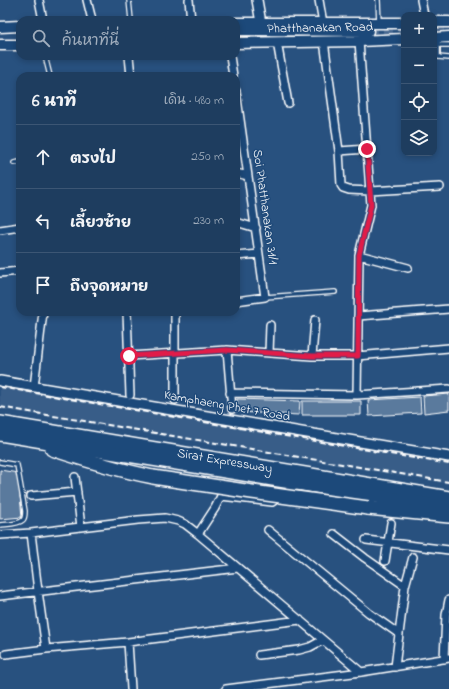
<!DOCTYPE html>
<html lang="th">
<meta charset="utf-8">
<style>
body{margin:0;font-family:"Indie Flower","Playpen Sans Thai",sans-serif;background:#264465;color:#f1f3f6}
.controls{position:absolute;right:12px;top:12px;display:grid;overflow:hidden;border-radius:8px;box-shadow:0 2px 6px #0003}
.controls button{width:36px;height:36px;display:grid;place-items:center;padding:0;border:0;border-bottom:1px solid #3c5674;background:#1e3d5f;color:#f1f3f6;font:20px sans-serif}
.stop{position:absolute;width:12px;height:12px;margin:-9px;border:3px solid #e11d48;border-radius:50%;background:#fff}
.stop.end{background:#e11d48;border-color:#fff;box-shadow:0 1px 4px #0008}
.list{margin:0;padding:0;list-style:none}
h2{display:flex;justify-content:space-between;align-items:center;height:52px;margin:0;padding:0 16px;font-size:17px}
h2 small{font-size:13px;font-weight:400;color:#a1aebd}
.list li{display:grid;grid-template-columns:26px 1fr auto;gap:12px;align-items:center;box-sizing:border-box;height:64px;padding:0 16px;border-top:1px solid #3c5674}
.list b{display:block;font-size:15px;white-space:nowrap}
.list em{font-size:13px;font-style:normal;color:#a1aebd}
.icon{flex:none;width:22px;height:22px;fill:none;stroke:currentColor;stroke-width:2;stroke-linecap:round;stroke-linejoin:round}
.map{position:relative;flex:none;width:449px;height:689px;overflow:hidden}
.search{position:absolute;background:#1e3d5f;box-shadow:0 2px 6px #0003;left:16px;top:16px;width:224px;height:44px;display:flex;align-items:center;gap:10px;box-sizing:border-box;padding:0 14px;border-radius:12px;color:#a1aebd;font-size:15px}
.panel{position:absolute;background:#1e3d5f;box-shadow:0 2px 6px #0003;left:16px;top:72px;width:224px;height:244px;border-radius:12px}
.map>svg:first-child{display:block}
.built{fill:#375d88}
.building{fill:#5a7a9d;stroke:#fff}
.lines{fill:none;stroke-linecap:round;stroke-linejoin:round}
.secondary-tunnel{stroke:#486b92;stroke-width:10;stroke-dasharray:10 5;stroke-linecap:butt}
.service-casing{stroke:#fff;stroke-width:6}
.minor-casing{stroke:#fff;stroke-width:10}
.tertiary-casing{stroke:#fff;stroke-width:12}
.secondary-casing{stroke:#fff;stroke-width:13}
.motorway-casing{stroke:#fff;stroke-width:16}
.service{stroke:#1f4a7a;stroke-width:3.5}
.minor{stroke:#1f4a7a;stroke-width:7}
.tertiary{stroke:#1f4a7a;stroke-width:9}
.secondary{stroke:#1f4a7a;stroke-width:10}
.motorway{stroke:#1f4a7a;stroke-width:13}
.rail{stroke:#fff;stroke-width:2;stroke-dasharray:6 3;stroke-linecap:butt}
.motorway-bridge-casing{stroke:#fff;stroke-width:16;stroke-linecap:butt}
.motorway-bridge{stroke:#1f4a7a;stroke-width:13}
.route{stroke:#e11d48;stroke-width:5}
.labels{text-anchor:middle;dominant-baseline:central;stroke-width:3;stroke-linejoin:round;paint-order:stroke}
.street-label{font-size:13px;fill:#fff;stroke:#1f4a7a}
</style>
<div class="map">
<svg width="449" height="689" viewBox="0 0 449 689">
<rect width="100%" height="100%" fill="#28517f"/>
<filter id="ink" filterUnits="userSpaceOnUse"><feTurbulence type="fractalNoise" baseFrequency=".025" numOctaves="2"/><feDisplacementMap in="SourceGraphic" scale="8" xChannelSelector="R" yChannelSelector="G"/><feConvolveMatrix kernelMatrix="1 2 1 2 8 2 1 2 1" color-interpolation-filters="sRGB"/></filter>
<g filter="url(#ink)">
<!-- built -->
<path class="built" d="M0,379L449,456V484L0,409Z"/>
<!-- building -->
<path class="building" d="M449,394V410L424,413L423,396Z
M420,397L421,413L369,416L368,400Z
M237,399L300,401L299,415L237,412Z
M302,401H361V415H302Z
M0,470L18,473L22,517L0,519Z"/>
<g class="lines">
<!-- secondary-tunnel -->
<path class="secondary-tunnel" d="M434,30L449,29
M368,31L404,30"/>
<defs>
<path id="service" d="M129,0L131,20
M378,0L379,23
M438,39V57L449,58
M438,45H449
M45,56L50,76
M14,163L20,162
M265,297L335,292
M0,462L17,465L25,511C25,514 25,518 23,520C18,525 6,524 0,525"/>
<path id="minor" d="M39,0L43,20
M87,0L92,20
M189,0L191,20
M319,0L323,23
M421,0L424,15
M324,41L339,151L341,185L343,188L349,190L370,191L440,187
M277,42L288,103
M129,56L131,76
M230,56L233,76
M236,91L265,297L236,301
M339,151L367,149
M236,173L248,176
M236,222L256,228
M0,230L20,227
M359,255L408,268
M236,256L259,254
M0,273L20,271
M127,312L130,395
M358,316L449,309
M227,350L232,409
M269,353L270,325
M129,356L227,350L312,356H357L449,348
M312,356L315,320
M34,387L43,312
M230,393L357,395L449,389
M357,395L359,255L371,205L359,41
M175,400V312
M75,477L81,527
M31,496L77,492
M268,530L369,613L399,634
M31,533L38,591L46,649
M198,534L215,508L221,496L272,502L293,488
M334,534L365,558L405,586
M0,535L31,533L138,520L165,518L178,521L185,524L198,534L361,672
M366,540L449,550
M385,561L391,523
M0,596L238,568
M128,642L131,689
M6,654L46,649L128,642L300,620
M259,655L299,650L310,647L323,640
M444,659L446,615L449,600
M395,667L399,634L405,586L413,557
M226,689L361,672L449,658"/>
<path id="tertiary" d="M257,0L261,23
M0,381L449,457"/>
<path id="secondary" d="M434,22H449
M236,23H404
M0,27L20,26
M236,30L368,31
M434,38L449,37
M236,43L359,41L404,39
M0,45H20"/>
<g id="motorway">
<path id="s1" d="M0,423L449,498"/>
<path d="M0,434L449,508"/>
<path d="M52,449C85,460 118,470 153,477"/>
<path d="M368,508L449,516"/>
</g>
</defs>
<!-- service casing -->
<use href="#service" class="service-casing"/>
<!-- minor casing -->
<use href="#minor" class="minor-casing"/>
<!-- tertiary casing -->
<use href="#tertiary" class="tertiary-casing"/>
<!-- secondary casing -->
<use href="#secondary" class="secondary-casing"/>
<!-- motorway casing -->
<use href="#motorway" class="motorway-casing"/>
<!-- service -->
<use href="#service" class="service"/>
<!-- minor -->
<use href="#minor" class="minor"/>
<!-- tertiary -->
<use href="#tertiary" class="tertiary"/>
<!-- secondary -->
<use href="#secondary" class="secondary"/>
<!-- motorway -->
<use href="#motorway" class="motorway"/>
<!-- rail -->
<path class="rail" d="M0,387L449,464
M0,407L449,482"/>
<defs>
<path id="motorway-bridge" d="M153,477L252,492L368,508"/>
</defs>
<!-- motorway-bridge casing -->
<use href="#motorway-bridge" class="motorway-bridge-casing"/>
<!-- motorway-bridge -->
<use href="#motorway-bridge" class="motorway-bridge"/>
</g>
</g>
<g class="lines" filter="url(#ink)">
<!-- route -->
<path class="route" d="M129,356L227,350L312,356H358L359,255L371,205L367,149"/>
</g>
<g class="labels">
<!-- street labels -->
<g class="street-label">
<text transform="translate(320 28) rotate(-1)">Phatthanakan Road</text>
<text transform="translate(265 207) rotate(82)">Soi Phatthanakan 31/1</text>
<text transform="translate(227 406) rotate(10)">Kamphaeng Phet 7 Road</text>
<text stroke="none"><textPath href="#s1" startOffset="228">Sirat Expressway</textPath></text>
</g>
</g>
</svg>
<div class="controls">
<button>+</button>
<button>−</button>
<button><svg class="icon" aria-label="locate" viewBox="0 0 24 24"><circle cx="12" cy="12" r="6"/><path d="M12 2v4M12 18v4M2 12h4M18 12h4"/></svg></button>
<button><svg class="icon" aria-label="layers" viewBox="0 0 24 24"><path d="M12 4l9 5-9 5-9-5zM3 14l9 5 9-5"/></svg></button>
</div>
<div class="stop" style="left:129px;top:356px"></div>
<div class="stop end" style="left:367px;top:149px"></div>
<div class="search"><svg class="icon" aria-label="search" viewBox="0 0 24 24"><circle cx="10" cy="10" r="6"/><path d="M15 15l6 6"/></svg>ค้นหาที่นี่</div>
<section class="panel">
<h2>6 นาที<small>เดิน · 480 m</small></h2>
<ul class="list">
<li><svg class="icon" aria-label="ahead" viewBox="0 0 24 24"><path d="M12 20V5M6 11l6-6 6 6"/></svg><div><b>ตรงไป</b></div><em>250 m</em></li>
<li><svg class="icon" aria-label="left" viewBox="0 0 24 24"><path d="M17 20v-9H6M10 6l-5 5 5 5"/></svg><div><b>เลี้ยวซ้าย</b></div><em>230 m</em></li>
<li><svg class="icon" aria-label="arrive" viewBox="0 0 24 24"><path d="M6 21V4h12l-3 4 3 4H6"/></svg><div><b>ถึงจุดหมาย</b></div></li>
</ul>
</section>
</div>
